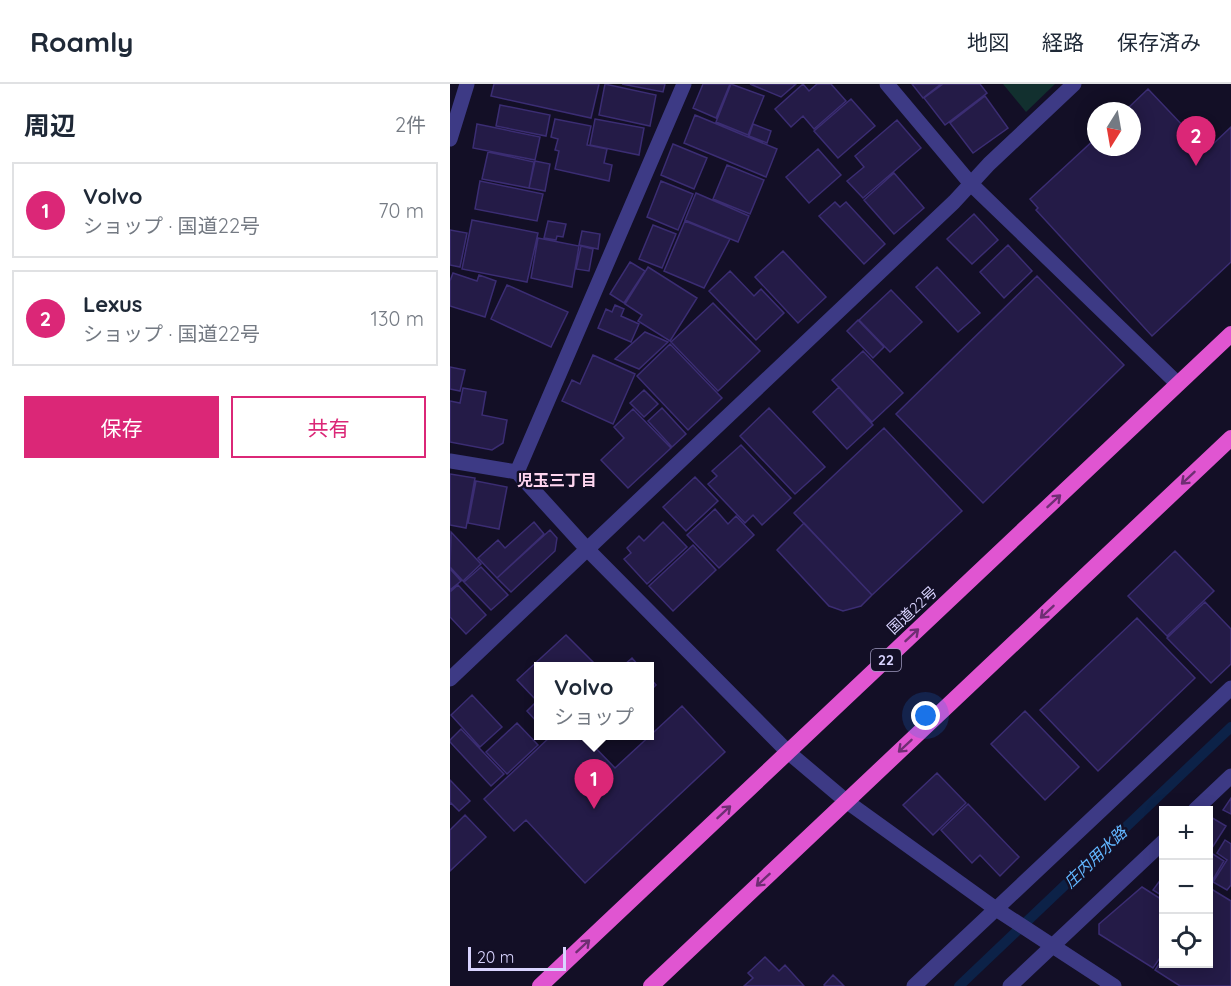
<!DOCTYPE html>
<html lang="ja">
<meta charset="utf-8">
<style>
body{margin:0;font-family:Quicksand,"Noto Sans JP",sans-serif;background:#f2f2f3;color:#1f2937}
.controls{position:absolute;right:18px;bottom:18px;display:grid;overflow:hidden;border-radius:0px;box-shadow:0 3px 15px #0003}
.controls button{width:54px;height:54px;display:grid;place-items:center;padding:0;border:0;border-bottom:2px solid #e0e1e3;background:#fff;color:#1f2937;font:30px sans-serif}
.compass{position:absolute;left:637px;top:18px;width:54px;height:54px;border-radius:50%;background:#fff;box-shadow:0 3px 15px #0003;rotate:191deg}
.scale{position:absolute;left:18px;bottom:15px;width:98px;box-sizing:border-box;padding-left:6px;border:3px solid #d9d4ff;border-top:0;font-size:16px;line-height:21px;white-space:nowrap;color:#d9d4ff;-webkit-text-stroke:4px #130f26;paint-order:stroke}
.you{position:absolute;left:476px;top:632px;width:21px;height:21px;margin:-15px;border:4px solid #fff;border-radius:50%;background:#1a73e8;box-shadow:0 0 0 9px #1a73e833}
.badge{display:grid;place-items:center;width:39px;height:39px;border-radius:50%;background:#db2777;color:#fff;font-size:20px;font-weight:700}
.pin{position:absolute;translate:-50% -50px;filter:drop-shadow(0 2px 3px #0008)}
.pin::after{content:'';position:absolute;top:32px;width:21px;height:18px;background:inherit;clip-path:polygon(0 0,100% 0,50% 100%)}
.popup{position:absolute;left:84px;top:578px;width:120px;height:78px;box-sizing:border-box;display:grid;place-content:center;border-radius:0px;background:#fff;filter:drop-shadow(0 2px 4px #0005);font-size:20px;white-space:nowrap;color:#747a83}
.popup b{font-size:22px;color:#1f2937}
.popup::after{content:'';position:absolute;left:50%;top:100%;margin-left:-12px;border:12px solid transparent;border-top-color:#fff}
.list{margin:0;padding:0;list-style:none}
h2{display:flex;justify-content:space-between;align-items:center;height:78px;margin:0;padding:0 24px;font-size:26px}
h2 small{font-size:20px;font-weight:400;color:#747a83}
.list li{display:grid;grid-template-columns:39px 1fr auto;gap:18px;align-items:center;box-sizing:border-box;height:96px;margin:0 12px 12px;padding:0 12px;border:2px solid #e0e1e3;border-radius:0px}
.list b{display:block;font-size:22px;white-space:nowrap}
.list p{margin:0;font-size:20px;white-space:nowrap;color:#747a83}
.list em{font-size:20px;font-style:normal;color:#747a83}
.actions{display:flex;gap:12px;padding:18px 24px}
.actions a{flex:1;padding:14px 0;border:2px solid #db2777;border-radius:0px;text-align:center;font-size:21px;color:#db2777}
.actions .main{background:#db2777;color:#fff}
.icon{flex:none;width:33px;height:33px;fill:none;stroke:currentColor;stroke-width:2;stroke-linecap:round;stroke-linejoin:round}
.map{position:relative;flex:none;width:781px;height:902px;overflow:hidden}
header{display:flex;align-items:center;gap:36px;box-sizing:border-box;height:84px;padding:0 30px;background:#fff;border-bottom:2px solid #e0e1e3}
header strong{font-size:28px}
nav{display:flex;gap:33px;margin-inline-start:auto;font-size:21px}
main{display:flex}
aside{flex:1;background:#fff}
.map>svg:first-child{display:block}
.green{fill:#12302f}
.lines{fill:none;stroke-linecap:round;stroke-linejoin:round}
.stream{stroke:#0c2248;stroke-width:10}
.building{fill:#241b47;stroke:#3b2d73;stroke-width:1.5}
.minor{stroke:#3d3a85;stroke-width:15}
.trunk{stroke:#e055d1;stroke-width:16}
.oneway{stroke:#6f2e73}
.labels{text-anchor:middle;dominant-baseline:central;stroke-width:5;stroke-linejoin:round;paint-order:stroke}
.shield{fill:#130f26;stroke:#9e99be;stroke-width:1.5}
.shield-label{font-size:14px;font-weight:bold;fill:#d9d4ff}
.street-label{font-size:15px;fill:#d9d4ff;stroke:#130f26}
.neighbourhood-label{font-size:16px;font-weight:bold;fill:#ffd6f0;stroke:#130f26}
.water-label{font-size:16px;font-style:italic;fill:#62b6ff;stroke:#130f26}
</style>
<header>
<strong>Roamly</strong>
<nav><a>地図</a><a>経路</a><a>保存済み</a></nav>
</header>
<main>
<aside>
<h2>周辺<small>2件</small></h2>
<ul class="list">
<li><span class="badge">1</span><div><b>Volvo</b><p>ショップ · 国道22号</p></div><em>70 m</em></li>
<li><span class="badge">2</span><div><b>Lexus</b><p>ショップ · 国道22号</p></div><em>130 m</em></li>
</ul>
<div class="actions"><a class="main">保存</a><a>共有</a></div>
</aside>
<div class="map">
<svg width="781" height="902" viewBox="0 0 781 902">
<rect width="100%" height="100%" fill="#130f26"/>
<!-- green -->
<path class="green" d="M553,0H605L576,28Z"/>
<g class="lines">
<!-- stream -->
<path class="stream" d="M509,902L781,643"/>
</g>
<!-- building -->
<path class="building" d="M44,0H149L141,34L41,12Z
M155,0L206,11L200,42L149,31Z
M172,0H215L213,8Z
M253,0H280L266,34L243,24Z
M281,0L314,12L298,51L266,38Z
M300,0H346L331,13Z
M353,0L359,7L367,0H381L396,17L364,45L353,32L341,43L325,25Z
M462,0H491L473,14Z
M493,0H530L537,9L495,41L474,14Z
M698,5L735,44L742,37L763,60L781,43V178L702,252L586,126L588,124L580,115L646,54V63H682V27H675Z
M535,12L558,44L523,69L500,39Z
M401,15L425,42L388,74L364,47Z
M50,21L100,31L96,52L46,42Z
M245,31L327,65L316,93L234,59Z
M105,35L141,42L137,61L157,65L154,79L162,81L159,97L105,85L109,67L105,66L108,55L101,53Z
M145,35L194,44L189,71L140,61Z
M447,36L471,64L413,114L397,97L414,83L405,72Z
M27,40L90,53L85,76L23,64Z
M303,40L321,47L317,59L299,52Z
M223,60L257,74L244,105L211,91Z
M368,65L391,91L359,119L336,93Z
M38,68L84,78L79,104L32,95Z
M85,77L100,80L95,107L79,104Z
M277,81L314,96L300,130L263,115Z
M444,89L474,124L444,150L414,116Z
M30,97L93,110L87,137L25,125Z
M211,97L243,110L228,146L197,133Z
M246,109L299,132L288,158L235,136Z
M385,118L390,123L396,118L435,160L414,180L369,132Z
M524,130L548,156L522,180L497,155Z
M22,136L88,149L77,198L12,185Z
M98,137L116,140L113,153L107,152L106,156L94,154Z
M235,137L280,155L254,204L214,187Z
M203,141L226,150L212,184L189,175Z
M0,146L17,149L10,183L0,181Z
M132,147L150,150L148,165L129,161Z
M88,154L129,162L122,203L81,194Z
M558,161L582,187L554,214L530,188Z
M131,162L143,165L139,187L126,185Z
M333,167L376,213L348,239L305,193Z
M180,178L195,187L174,219L160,210Z
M198,183L247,214L220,257L188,237L192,231L175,220Z
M487,183L530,229L508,248L466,203Z
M280,187L304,212L311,205L334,229L306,256L259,207Z
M3,189L27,197L29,191L46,197L35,233L0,222V197Z
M587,192L674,281L533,419L446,330Z
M57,201L118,228L101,263L41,235Z
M441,206L472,238L440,268L409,236Z
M263,219L310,267L268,307L221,258Z
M165,221L174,225L171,232L189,240L181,258L148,244L156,225L162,228Z
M408,236L434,263L423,274L397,247Z
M195,248L218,258L189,285L165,275Z
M220,260L272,314L238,346L187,292Z
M413,267L453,309L422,338L382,296Z
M143,271L185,290L163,340L112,317L122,296L130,300Z
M0,283L15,286L10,307L0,305Z
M389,303L423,341L397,365L363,328Z
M13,304L36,308L32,331L57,336L53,359L42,366L0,358V317L10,319Z
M194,306L208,320L194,333L180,319Z
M212,324L236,350L222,363L198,337Z
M319,324L375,383L345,410L290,352Z
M183,325L221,364L178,404L151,376L174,354L164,343Z
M434,344L512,427L422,511L344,429Z
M291,361L341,414L312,441L303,431L295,439L258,400L267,392L262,387Z
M0,390L25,394L16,444L0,441Z
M245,393L268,417L236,447L213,423Z
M26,397L57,403L49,445L18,439Z
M265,425L278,440L286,432L304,451L269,484L237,451Z
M84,438L94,450L47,494L28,474L48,456L55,464Z
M213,438L237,463L197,500L174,475L181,469L177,464L189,452L194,457Z
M354,439L422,511L411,522L393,527L379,522L327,466Z
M100,446L107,454L105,467L61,508L47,494Z
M1,448L31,480L13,497L0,483Z
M243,461L266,486L223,527L199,502Z
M725,467L764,507L717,552L678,512Z
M31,483L58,511L41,526L14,498Z
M0,485L11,497L0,506Z
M8,501L36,531L16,550L0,533V508Z
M755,518L781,545V580L761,599L717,554Z
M687,534L745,594L648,687L590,626Z
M116,551L147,582H88V639L77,627L87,617L67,596Z
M182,574L189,582H173Z
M200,594L206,601L200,607Z
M22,611L52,643L30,663L1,631Z
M232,622L275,668L135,799L76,736L64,747L34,715L101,652H134L165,684Z
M575,627L629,683L595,716L541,660Z
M67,639L88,661L57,690L36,668Z
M11,645L54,690L41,702L0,658V656Z
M487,689L516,719L483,751L453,721Z
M0,696L20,717L9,727L1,719L0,720Z
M781,714V730L773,726Z
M518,720L569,773L550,792L530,771L522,779L491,746Z
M15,731L36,753L0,787V746Z
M759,732L776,742L760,767L758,766Z
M775,756L781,760V801L777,806L763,798L777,776L767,769Z
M758,767L774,777L762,797L758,795Z
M714,791V813L703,806Z
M692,803L714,817V868L703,884L649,850V840Z
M758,803L781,817V902H730L705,886L714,872V880H758Z
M315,873L329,887L335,881L354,902H294L303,894L298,889Z
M383,891L394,902H375L374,901Z"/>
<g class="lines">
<!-- minor -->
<path class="minor" d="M437,0L521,100L728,300
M0,55L17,0
M0,377L67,388L137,465L338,668L396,717L546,825L664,902
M67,388L234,0
M0,595L504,118L539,80L624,0
M745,726L781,692
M464,902L781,604
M560,902L714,757"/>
<!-- trunk -->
<path class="trunk" d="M90,902L781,250
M201,902L781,354"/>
</g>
<!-- one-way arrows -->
<defs><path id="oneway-shaft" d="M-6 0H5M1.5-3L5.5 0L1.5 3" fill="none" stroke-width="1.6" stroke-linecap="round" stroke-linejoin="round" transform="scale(1.5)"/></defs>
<g class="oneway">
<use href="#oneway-shaft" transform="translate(738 394) rotate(137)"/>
<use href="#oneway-shaft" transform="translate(604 417) rotate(-43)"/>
<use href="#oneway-shaft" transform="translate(597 528) rotate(137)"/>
<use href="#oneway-shaft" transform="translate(462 551) rotate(-43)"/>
<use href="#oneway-shaft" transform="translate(455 662) rotate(137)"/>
<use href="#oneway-shaft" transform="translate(274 728) rotate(-43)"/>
<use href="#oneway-shaft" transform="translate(313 796) rotate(137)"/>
<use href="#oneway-shaft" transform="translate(133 862) rotate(-43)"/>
</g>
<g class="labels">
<!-- shield labels -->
<rect class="shield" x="421" y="565" width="30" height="22" rx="4.5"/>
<g class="shield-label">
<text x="436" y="576">22</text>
</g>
<!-- street labels -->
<g class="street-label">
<text transform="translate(462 526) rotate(-43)">国道22号</text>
</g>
<!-- neighbourhood labels -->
<g class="neighbourhood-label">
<text x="107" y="396">児玉三丁目</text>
</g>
<!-- water labels -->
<g class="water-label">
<text transform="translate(645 773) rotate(-44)">庄内用水路</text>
</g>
</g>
</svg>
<div class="controls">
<button>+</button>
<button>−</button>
<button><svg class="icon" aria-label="locate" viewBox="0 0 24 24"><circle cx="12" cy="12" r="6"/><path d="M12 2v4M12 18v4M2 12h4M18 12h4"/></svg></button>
</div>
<svg class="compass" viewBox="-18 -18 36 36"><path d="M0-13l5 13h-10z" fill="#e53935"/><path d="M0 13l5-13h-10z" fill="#747a83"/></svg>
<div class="scale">20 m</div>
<div class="you"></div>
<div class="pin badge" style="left:144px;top:725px">1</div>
<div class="popup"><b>Volvo</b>ショップ</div>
<div class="pin badge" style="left:746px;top:82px">2</div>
</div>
</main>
